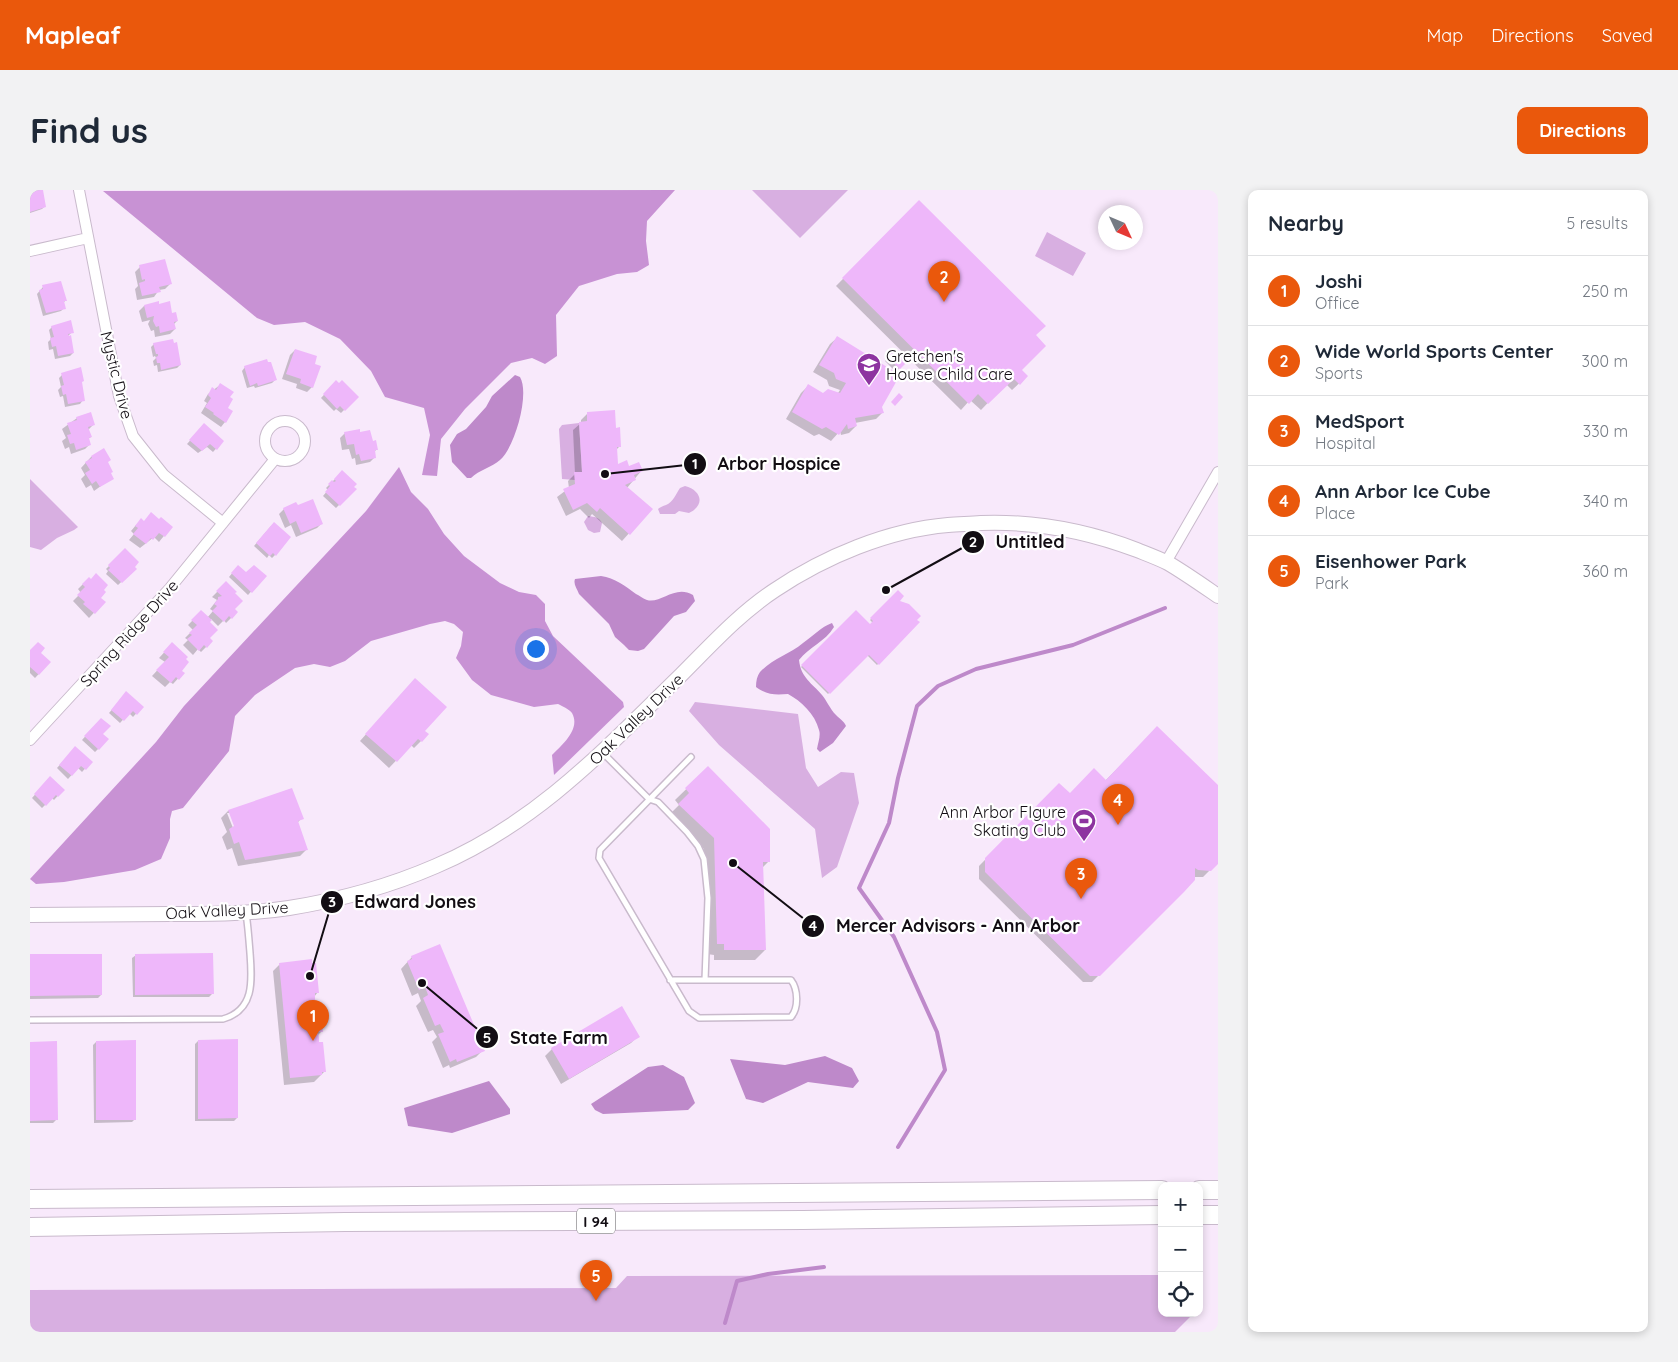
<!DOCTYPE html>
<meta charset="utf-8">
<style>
body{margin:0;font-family:Quicksand,sans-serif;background:#f2f2f3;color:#1f2937}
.controls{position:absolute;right:15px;bottom:15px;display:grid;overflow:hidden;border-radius:10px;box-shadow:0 2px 8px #0003}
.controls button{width:45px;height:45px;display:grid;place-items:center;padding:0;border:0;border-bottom:1px solid #e0e1e3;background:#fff;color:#1f2937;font:25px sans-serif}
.compass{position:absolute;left:1068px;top:15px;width:45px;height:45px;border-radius:50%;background:#fff;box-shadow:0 2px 8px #0003;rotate:134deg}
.you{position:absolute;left:505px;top:458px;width:18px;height:18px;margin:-12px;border:4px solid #fff;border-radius:50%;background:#1a73e8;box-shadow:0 0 0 8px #1a73e833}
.badge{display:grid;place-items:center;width:32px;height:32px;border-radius:50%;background:#ea580c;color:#fff;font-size:16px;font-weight:700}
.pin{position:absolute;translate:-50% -41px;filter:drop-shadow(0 1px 2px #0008)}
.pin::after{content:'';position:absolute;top:26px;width:18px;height:15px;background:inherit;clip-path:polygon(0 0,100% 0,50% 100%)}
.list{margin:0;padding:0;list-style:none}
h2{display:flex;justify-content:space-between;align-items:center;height:65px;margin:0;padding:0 20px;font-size:21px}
h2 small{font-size:16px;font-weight:400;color:#747a83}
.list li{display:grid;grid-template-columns:32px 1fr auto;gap:15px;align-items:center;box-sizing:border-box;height:70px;padding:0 20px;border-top:1px solid #e0e1e3}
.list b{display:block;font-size:19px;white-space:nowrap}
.list p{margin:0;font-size:16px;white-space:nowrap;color:#747a83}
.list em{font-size:16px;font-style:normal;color:#747a83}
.icon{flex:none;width:28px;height:28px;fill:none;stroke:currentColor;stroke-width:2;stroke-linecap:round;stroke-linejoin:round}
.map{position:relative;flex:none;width:1188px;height:1142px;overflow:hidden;border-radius:10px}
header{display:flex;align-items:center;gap:30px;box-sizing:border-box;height:70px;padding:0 25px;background:#ea580c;color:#fff}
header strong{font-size:24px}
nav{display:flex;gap:28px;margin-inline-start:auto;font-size:18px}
.intro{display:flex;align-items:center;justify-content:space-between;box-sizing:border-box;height:120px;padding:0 30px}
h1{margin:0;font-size:35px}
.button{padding:12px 22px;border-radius:10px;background:#ea580c;color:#fff;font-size:18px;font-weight:700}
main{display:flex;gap:30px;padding:0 30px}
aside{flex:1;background:#fff;border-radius:10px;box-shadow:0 2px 8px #0003}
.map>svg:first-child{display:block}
.green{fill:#d8afe1}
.forest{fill:#c892d4}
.water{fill:#be89ca}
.shadow{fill:#0003;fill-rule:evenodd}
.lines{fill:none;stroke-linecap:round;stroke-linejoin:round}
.stream{stroke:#be89ca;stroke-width:4}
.building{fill:#eeb7fa}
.lane-casing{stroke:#c9bacc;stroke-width:8}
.street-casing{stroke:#c9bacc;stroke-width:12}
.secondary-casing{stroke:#c9bacc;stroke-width:16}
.highway-casing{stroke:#c9bacc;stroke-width:20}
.lane{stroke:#fff;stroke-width:5}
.street{stroke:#fff;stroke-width:10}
.secondary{stroke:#fff;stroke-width:14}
.highway{stroke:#fff;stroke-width:18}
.labels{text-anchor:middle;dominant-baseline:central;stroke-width:4.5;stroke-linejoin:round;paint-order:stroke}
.shield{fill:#fff;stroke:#59565a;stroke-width:1}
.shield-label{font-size:15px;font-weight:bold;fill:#120d13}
.poi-label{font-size:16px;fill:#120d13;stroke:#fff;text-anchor:start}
.street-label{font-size:16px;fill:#120d13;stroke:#fff}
.leader{fill:none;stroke:#120d13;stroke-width:2}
.callout-dot{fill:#120d13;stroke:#fff;stroke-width:2}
.mark-label{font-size:15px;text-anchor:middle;font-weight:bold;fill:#fff}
.callout-label{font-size:18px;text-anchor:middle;font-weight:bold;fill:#120d13;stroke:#fff;stroke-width:4.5;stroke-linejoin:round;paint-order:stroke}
</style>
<header>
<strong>Mapleaf</strong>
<nav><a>Map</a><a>Directions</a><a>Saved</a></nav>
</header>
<div class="intro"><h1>Find us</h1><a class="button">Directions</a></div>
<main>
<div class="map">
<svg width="1188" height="1142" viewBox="0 0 1188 1142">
<rect width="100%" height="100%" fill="#f8e9fb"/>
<!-- green -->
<path class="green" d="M722,0H818L770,48Z
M1017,42L1056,63L1043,86L1005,66Z
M549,233L552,282L545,290L532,289L529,239L532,235Z
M0,289L48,337L44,340L27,348L11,360L0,357Z
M655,296C671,300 676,315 659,323L649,321L645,324H630L628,319C630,317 633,316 636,315C643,312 646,304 650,298Z
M558,326C565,327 569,327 572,333L570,342L564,343L558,340L554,332Z
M665,512L768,524L776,578L788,597L811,582L824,583L829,613L807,677L792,688L785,639L689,555L659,521Z
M1132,1085V1123H1164L1145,1142H0V1100L586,1098L597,1086Z"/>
<!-- forest -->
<path class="forest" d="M645,0L617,31L616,51L619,75L607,82L587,84L549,96L526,125L527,166L515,174L502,168L481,173L435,219L411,249L407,286L392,285L400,245L394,218L355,207L341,181L310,149L275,132L244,135L227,128L73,1Z
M369,277L381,302L398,319L414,344L434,366L470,393L489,402L506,405L515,414V431L523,446L593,512L594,517L524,585L522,565C532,555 551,539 542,523C539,519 532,516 528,514L504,517L461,505L442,490L426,468L431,456L433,442L424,434L415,431L400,434L341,451L315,471L300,477L284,474L265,478L225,505L205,526L199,561L153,618L142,621L140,629V648L131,669L105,680L34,692L6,694L0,689L126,552L154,516L336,321Z"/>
<!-- water -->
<path class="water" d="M485,185L490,187C500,204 485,257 470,270C462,277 449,280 441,288H437L422,272L420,255L427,244L436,239L456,217L462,206Z
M571,386C585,388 595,396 606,404C609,405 613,409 617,410C631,414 645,394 663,405L665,411L656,422L644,426L614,459L608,461L599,460L594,455L585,447L579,434L549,404C547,399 543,394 545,389Z
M802,433L804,437C795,452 779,457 769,470C771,488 782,493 792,505C797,511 800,519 806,525C810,529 814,531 816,536L803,553L790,562L787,559C788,553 791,545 789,540C785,524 771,511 758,504C745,505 737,505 726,497C726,491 727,486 730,482C742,469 760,464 773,453C783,446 791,437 802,433Z
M795,866L822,878L829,891L823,898L778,892L733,913L716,909L700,869L755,875Z
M633,875L654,887L665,913L658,920L573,924L565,920L561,914L618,877Z
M459,891L480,919V924L422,943L378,936L374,918Z"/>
<!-- shadow -->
<path class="shadow" d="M0,0H11L15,16L12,19L0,23Z
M889,12L1004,145L991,180L997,186L982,200L976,194L951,220L940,210L931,220L806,96Z
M110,77L140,94L135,99L129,100L124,107L107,110L105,99L108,96L105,82Z
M13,97L36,110L33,113L34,118L31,121L13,126L7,104Z
M129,115L147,131L144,134L145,139L140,144L125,147L124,140L121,141L118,134L120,130L112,132L109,121L114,116Z
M22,137L42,142L37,147L43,163L40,166L25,169L23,159L19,160L18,152L21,149L19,140Z
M807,148L853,222L846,229L825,233L826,236L819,243L811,245L810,241L801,251L789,244L784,246L756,229L771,203L778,196L793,204L808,203L810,200L799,196L797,190L783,182L800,154Z
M124,154L150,175L147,178L128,182L127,175L124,176L123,171L126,168L125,166L123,167L121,157Z
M265,160L282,197L277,202L266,198L267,194L252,189L260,165Z
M864,161L875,172L866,182L855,171Z
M215,177L245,190L242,193L225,198L224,196L217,198L212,181Z
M32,185L50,193L53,210L50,214L35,217L33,206L30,207L28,200L31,197L29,188Z
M306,192L327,207L311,223L306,219L304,221L291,208Z
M190,195L199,207L196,218L195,232L191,237L171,223L177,213L174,211L178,204Z
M558,223L584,239L590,256L586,260L587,276L612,280L597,298L621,319L592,351L562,324L559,328L550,319L536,326L527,307L539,298L538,291L545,284L543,240L551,233V230Z
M47,228L64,234L58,240L61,247L58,249L60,254L55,259L41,264L39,257L35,259L32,251L36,248L32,239Z
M171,238L193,251L183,262L177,257L168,263L157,254Z
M315,243H329L342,253L347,259L344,262L345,267L340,272L326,275L325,268L322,269L319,259L312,260L310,248Z
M74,260L79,283L82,288L64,301L61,295L56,298L51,289L55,285L51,278L61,267Z
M312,282L325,299L306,318L293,306L298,300L296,298Z
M267,317L292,333L287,338L266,347L261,335L255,338L249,324L254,319Z
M114,332L141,337L129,352L124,347L110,358L99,350L104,344L101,341L106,335Z
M241,336L245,365L242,368L239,365L237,368L224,356Z
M95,360L105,379L88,395L76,384L78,381L76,379Z
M208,376L216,383L235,386L218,405L199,387Z
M59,388L69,408L74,412L59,428L43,411L51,403L48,399Z
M196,393L204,403V419L207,422L196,433L194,430L188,436L181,429L178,432L179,448L182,451L171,462L168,459L163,465L153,455L158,450L155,448L163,440L158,435L171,422L177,428L183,421L180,419L187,410L182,407Z
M868,402V411L888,432L847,475L837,465L798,504L771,477L826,421L840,436L843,433L840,430Z
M142,454L150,481L153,483L143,494L140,492L135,497L122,486L135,472L129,468Z
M0,462L10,463L20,472L5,488L0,483Z
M378,497L394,541L391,551L384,558L381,555L359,578L330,551Z
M94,506L112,517L103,527L99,523L90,533L79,523Z
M71,529L72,544L77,550L65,562L52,550Z
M1127,538L1188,597V672L1173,687H1164L1153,701L1062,792H1053L949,689V676L1029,595L1039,604L1075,591Z
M45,558L61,572L52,582L48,578L38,589L27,578Z
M678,578L739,671L732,678L735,760L725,770H684V765L677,764L674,659L639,625L649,615L645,610Z
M20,588L33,600L24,610L22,608L12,618L2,608Z
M261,599L272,628L267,633L277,659L270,666L208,676L202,658L197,660L192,647L197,642L191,628L198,621ZM197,623H200L207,642L205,643Z
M106,765L182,804L179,807H103L102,768Z
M0,766L71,805L68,808L0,809Z
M382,767L453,860L446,867L420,878L419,875L413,878L402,852L407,847L403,840L398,842L386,816L391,811L388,803L382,806L371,779Z
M250,774L288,802L284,807L291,842L287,846L295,881L284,892L254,895L243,781Z
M591,818L608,846L601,853L531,894L515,866L522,859Z
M168,851L207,928L204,931H165V854Z
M66,852L105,929L102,932L64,933L63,855Z
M0,853L26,930L23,933H0Z"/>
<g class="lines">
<!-- stream -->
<path class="stream" d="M868,957L915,880L907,842L864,747L829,698L859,633L868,588L887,516L908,496L946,479L1043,455L1135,418
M695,1133L707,1091L738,1084L794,1077"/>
</g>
<!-- building -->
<path class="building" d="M0,0H13L16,17L0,22Z
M889,10L1016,136L1006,145L1016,156L992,180L998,186L990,195L984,189L958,214L948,204L939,214L812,88Z
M135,69L142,94L129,97L131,102L112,106L109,93L115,91V89L112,90L109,75Z
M31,91L37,111H34L36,119L16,123L9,100L13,99L12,95Z
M129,111V114L140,111L142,123L146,122L148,131L144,132L146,139L130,143L129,136L126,137L123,131L124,126L117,128L114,115Z
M41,130L44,143L38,144L39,146L41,145L44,163L28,166L26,156L22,157L20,148L24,147L21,136Z
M807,146L870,185L852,217L854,223L825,228L827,236L818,239L817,234L809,245L796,237L792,239L762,222L778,194L793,203L798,199L810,203L816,193L806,189L804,183L789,175Z
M143,149L144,153L147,152L151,175L131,180L130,173H127L126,167L128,166V164H126L123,153Z
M265,159L287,166L285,174L291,176L283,198L270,193L271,189L256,184Z
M864,159L877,172L870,179L857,167Z
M237,169L238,172H241L247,190L228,196L227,193L220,196L214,176Z
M51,177L54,191L52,192L55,211L38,214L36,204L33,205L31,196L34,195L31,183Z
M306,190L309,193L312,190L329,207L315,221L310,216L307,219L293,204Z
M190,193L204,202L200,207L203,209L198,218L203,221L196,233L183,224L184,223L175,217L181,208L178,205L182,197L186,200Z
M869,203L873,207L865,216L861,212Z
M585,220L586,238L590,237L591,257H587L588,274L597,270L599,276L609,272L613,281L604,285L606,290L595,295L623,319L600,345L570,318L567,322L557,313L543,320L533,299L545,294L544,282H552L549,232L557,231V222Z
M61,222L65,235L58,237L62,247L59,248L61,255L46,260L44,253L40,254L37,245L41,244L37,233L47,230L46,227Z
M174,233L194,251L187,260L180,254L172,261L159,250Z
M330,239V242L340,240L343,251L346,250L348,260H345L346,268L331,271L329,264L326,265L324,254L317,255L314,242Z
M74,258L81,270L78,272L83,282L81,283L84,289L70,297L66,291L62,294L55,283L60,280L55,272L62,268L61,266Z
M312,280L327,294L324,297L327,299L310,316L295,302L300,296L298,294L302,290L304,292L306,291L304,289Z
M283,309L293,334L271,343L266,331L260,334L253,318L266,312L268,315Z
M121,322L129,329L131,327L143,337L135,347L129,343L123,350L121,348L116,354L103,344L108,338L105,336L111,328L114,331Z
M244,332L261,347L246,366L243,363L240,366L226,353Z
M95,358L109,372L105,377L107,379L92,393L78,380L80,378L78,375Z
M208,375L216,382L224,375L237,386L222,403L201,383Z
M66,383L78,395L74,400L76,402L71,408L76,412L65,424L53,414L55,412L47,405L55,397L52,394L59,387L61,389Z
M196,391L207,402L205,403L213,411L205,419L208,422L202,429L199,426L194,432L182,421L187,416L184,414L188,409V407L192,406L186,401Z
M868,400L874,406L870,411L879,414L891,426L887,430L890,432L849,475L839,465L800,504L771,475L826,420L840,434L843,431L840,428Z
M171,420L182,430L180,432L188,440L180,448L183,451L177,458L174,455L169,461L157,449L162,445L159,443L167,435L161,430Z
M8,452L15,458L11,463L21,472L9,485L0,477V460Z
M142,452L158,467L156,469L159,472L152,481L155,483L149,490L146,487L141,493L126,480L139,467L133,462Z
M385,488L417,517L395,541L399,544L392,552L388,549L367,572L335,544Z
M96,501L114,517L107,525L103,521L94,531L81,520Z
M71,528L81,536L73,544L79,549L69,560L54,546Z
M1127,536L1188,595V674L1181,681L1168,680L1165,678V690L1154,702L1070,786H1060L955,682V668L1029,593L1040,603L1064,578L1076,590Z
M45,556L63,572L56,580L51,576L42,586L29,575Z
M678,576L740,639V672H733L736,760H694V754H687L684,648L648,614L659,603L655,598Z
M20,586L35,600L28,607L26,605L16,616L4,604Z
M262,598L274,629L268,631L278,660L215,670L209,652L204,654L199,639L204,636L198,620Z
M410,754L455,861L427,872L426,869L420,872L408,844L414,842L410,834L405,836L393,808L398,805L397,802L395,797L389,800L377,771L382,769L381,766Z
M183,763L184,804L105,805V764Z
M0,764H72V805L0,806Z
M282,769V773H286L289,803H285V809L286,813L290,812L293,842H288L289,848V852H293L296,882H292V885L260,888L249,773Z
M592,816L610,847L539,889L521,858Z
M208,849V928L168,929V850Z
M106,850V930H66V851Z
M27,851L28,930L0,931V852Z"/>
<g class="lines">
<defs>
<path id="lane" d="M573,563L619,609L628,612L657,642L668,656L674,669L678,708L675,790
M640,790H761C768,799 769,818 761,827L669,828L659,821L569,668L570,660L661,567
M0,830L193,829C225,820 222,790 220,763C219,750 218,736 216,723"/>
<path id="street" d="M49,0L89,206L103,246L134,285L193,333
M0,61L58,48
M235 251a20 20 0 1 1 40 0a20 20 0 1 1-40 0Z
M1136,372L1188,282
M0,550L140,398L245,269"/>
<path id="secondary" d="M0,725C47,725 93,724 140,724C180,724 220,724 259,718C309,710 360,696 406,676C507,633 575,559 651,485C681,455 710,423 745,400C794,367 858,340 918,335C929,334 940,334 951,333C1005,331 1057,341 1107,360C1117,364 1128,368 1138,373C1155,383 1172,395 1188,406"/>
<path id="highway" d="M1169,1000H1188
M0,1009L1132,1000
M1169,1025H1188
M0,1037L315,1032L773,1030L1132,1025"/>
</defs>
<!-- lane casing -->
<use href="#lane" class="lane-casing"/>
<!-- street casing -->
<use href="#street" class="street-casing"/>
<!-- secondary casing -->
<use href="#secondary" class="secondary-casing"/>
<!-- highway casing -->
<use href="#highway" class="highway-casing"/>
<!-- lane -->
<use href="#lane" class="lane"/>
<!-- street -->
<use href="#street" class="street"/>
<!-- secondary -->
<use href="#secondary" class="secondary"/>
<!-- highway -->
<use href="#highway" class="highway"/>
</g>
<!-- icons -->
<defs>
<symbol id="school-pin" viewBox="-11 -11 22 30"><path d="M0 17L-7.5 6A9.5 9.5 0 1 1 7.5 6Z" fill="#8d34a0" stroke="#fff"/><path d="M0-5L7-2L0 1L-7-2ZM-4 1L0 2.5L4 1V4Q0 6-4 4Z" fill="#fff"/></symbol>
<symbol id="stadium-pin" viewBox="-11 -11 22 30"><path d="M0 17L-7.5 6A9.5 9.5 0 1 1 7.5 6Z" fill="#8d34a0" stroke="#fff"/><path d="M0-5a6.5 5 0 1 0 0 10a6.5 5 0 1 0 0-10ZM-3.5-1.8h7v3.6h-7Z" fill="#fff"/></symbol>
</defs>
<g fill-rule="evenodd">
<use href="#school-pin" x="825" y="161" width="28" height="38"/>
<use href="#stadium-pin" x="1040" y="617" width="28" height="38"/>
</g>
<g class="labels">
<!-- shield labels -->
<rect class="shield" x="547" y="1018.5" width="38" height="25" rx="4"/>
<g class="shield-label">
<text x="566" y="1031">I 94</text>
</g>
<!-- poi labels -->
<g class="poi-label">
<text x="856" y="166">Gretchen's<tspan x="856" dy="18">House Child Care</tspan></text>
<text x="1036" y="622" text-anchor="end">Ann Arbor FIgure<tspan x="1036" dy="18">Skating Club</tspan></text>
</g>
<!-- street labels -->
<g class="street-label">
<text transform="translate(87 185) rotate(76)">Mystic Drive</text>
<text transform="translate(99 443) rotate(-48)">Spring Ridge Drive</text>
<text transform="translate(606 529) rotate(-44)">Oak Valley Drive</text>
<text transform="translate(197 720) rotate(-3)">Oak Valley Drive</text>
</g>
</g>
<!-- callouts -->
<path class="leader" d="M575 284L665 274M856 400L943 352M280 786L302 712M703 673L783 736M392 793L457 847"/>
<g class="callout-dot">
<circle cx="575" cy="284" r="5"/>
<circle cx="856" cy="400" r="5"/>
<circle cx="280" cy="786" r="5"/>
<circle cx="703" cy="673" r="5"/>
<circle cx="392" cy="793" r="5"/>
<circle cx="665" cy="274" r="12"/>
<circle cx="943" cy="352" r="12"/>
<circle cx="302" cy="712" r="12"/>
<circle cx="783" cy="736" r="12"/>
<circle cx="457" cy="847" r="12"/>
</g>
<g class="mark-label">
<text x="665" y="279">1</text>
<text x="943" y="357">2</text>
<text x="302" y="717">3</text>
<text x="783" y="741">4</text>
<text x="457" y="853">5</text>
</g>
<g class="callout-label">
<text x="749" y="280">Arbor Hospice</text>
<text x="1000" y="358">Untitled</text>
<text x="385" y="718">Edward Jones</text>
<text x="928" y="742">Mercer Advisors - Ann Arbor</text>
<text x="529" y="854">State Farm</text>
</g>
</svg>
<div class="controls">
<button>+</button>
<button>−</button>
<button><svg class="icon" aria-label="locate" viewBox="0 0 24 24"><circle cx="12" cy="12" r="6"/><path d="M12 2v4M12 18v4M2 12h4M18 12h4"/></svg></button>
</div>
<svg class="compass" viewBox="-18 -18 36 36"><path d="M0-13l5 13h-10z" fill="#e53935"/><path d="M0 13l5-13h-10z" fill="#747a83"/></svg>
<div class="you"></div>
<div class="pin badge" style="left:283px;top:851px">1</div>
<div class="pin badge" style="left:914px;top:112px">2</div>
<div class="pin badge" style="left:1051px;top:709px">3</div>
<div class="pin badge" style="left:1088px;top:635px">4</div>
<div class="pin badge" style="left:566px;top:1111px">5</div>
</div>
<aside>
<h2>Nearby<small>5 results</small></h2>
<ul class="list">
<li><span class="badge">1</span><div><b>Joshi</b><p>Office</p></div><em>250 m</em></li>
<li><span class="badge">2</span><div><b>Wide World Sports Center</b><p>Sports</p></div><em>300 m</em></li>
<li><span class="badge">3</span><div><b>MedSport</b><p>Hospital</p></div><em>330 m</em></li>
<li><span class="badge">4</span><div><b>Ann Arbor Ice Cube</b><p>Place</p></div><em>340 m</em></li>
<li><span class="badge">5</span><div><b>Eisenhower Park</b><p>Park</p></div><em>360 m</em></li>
</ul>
</aside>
</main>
